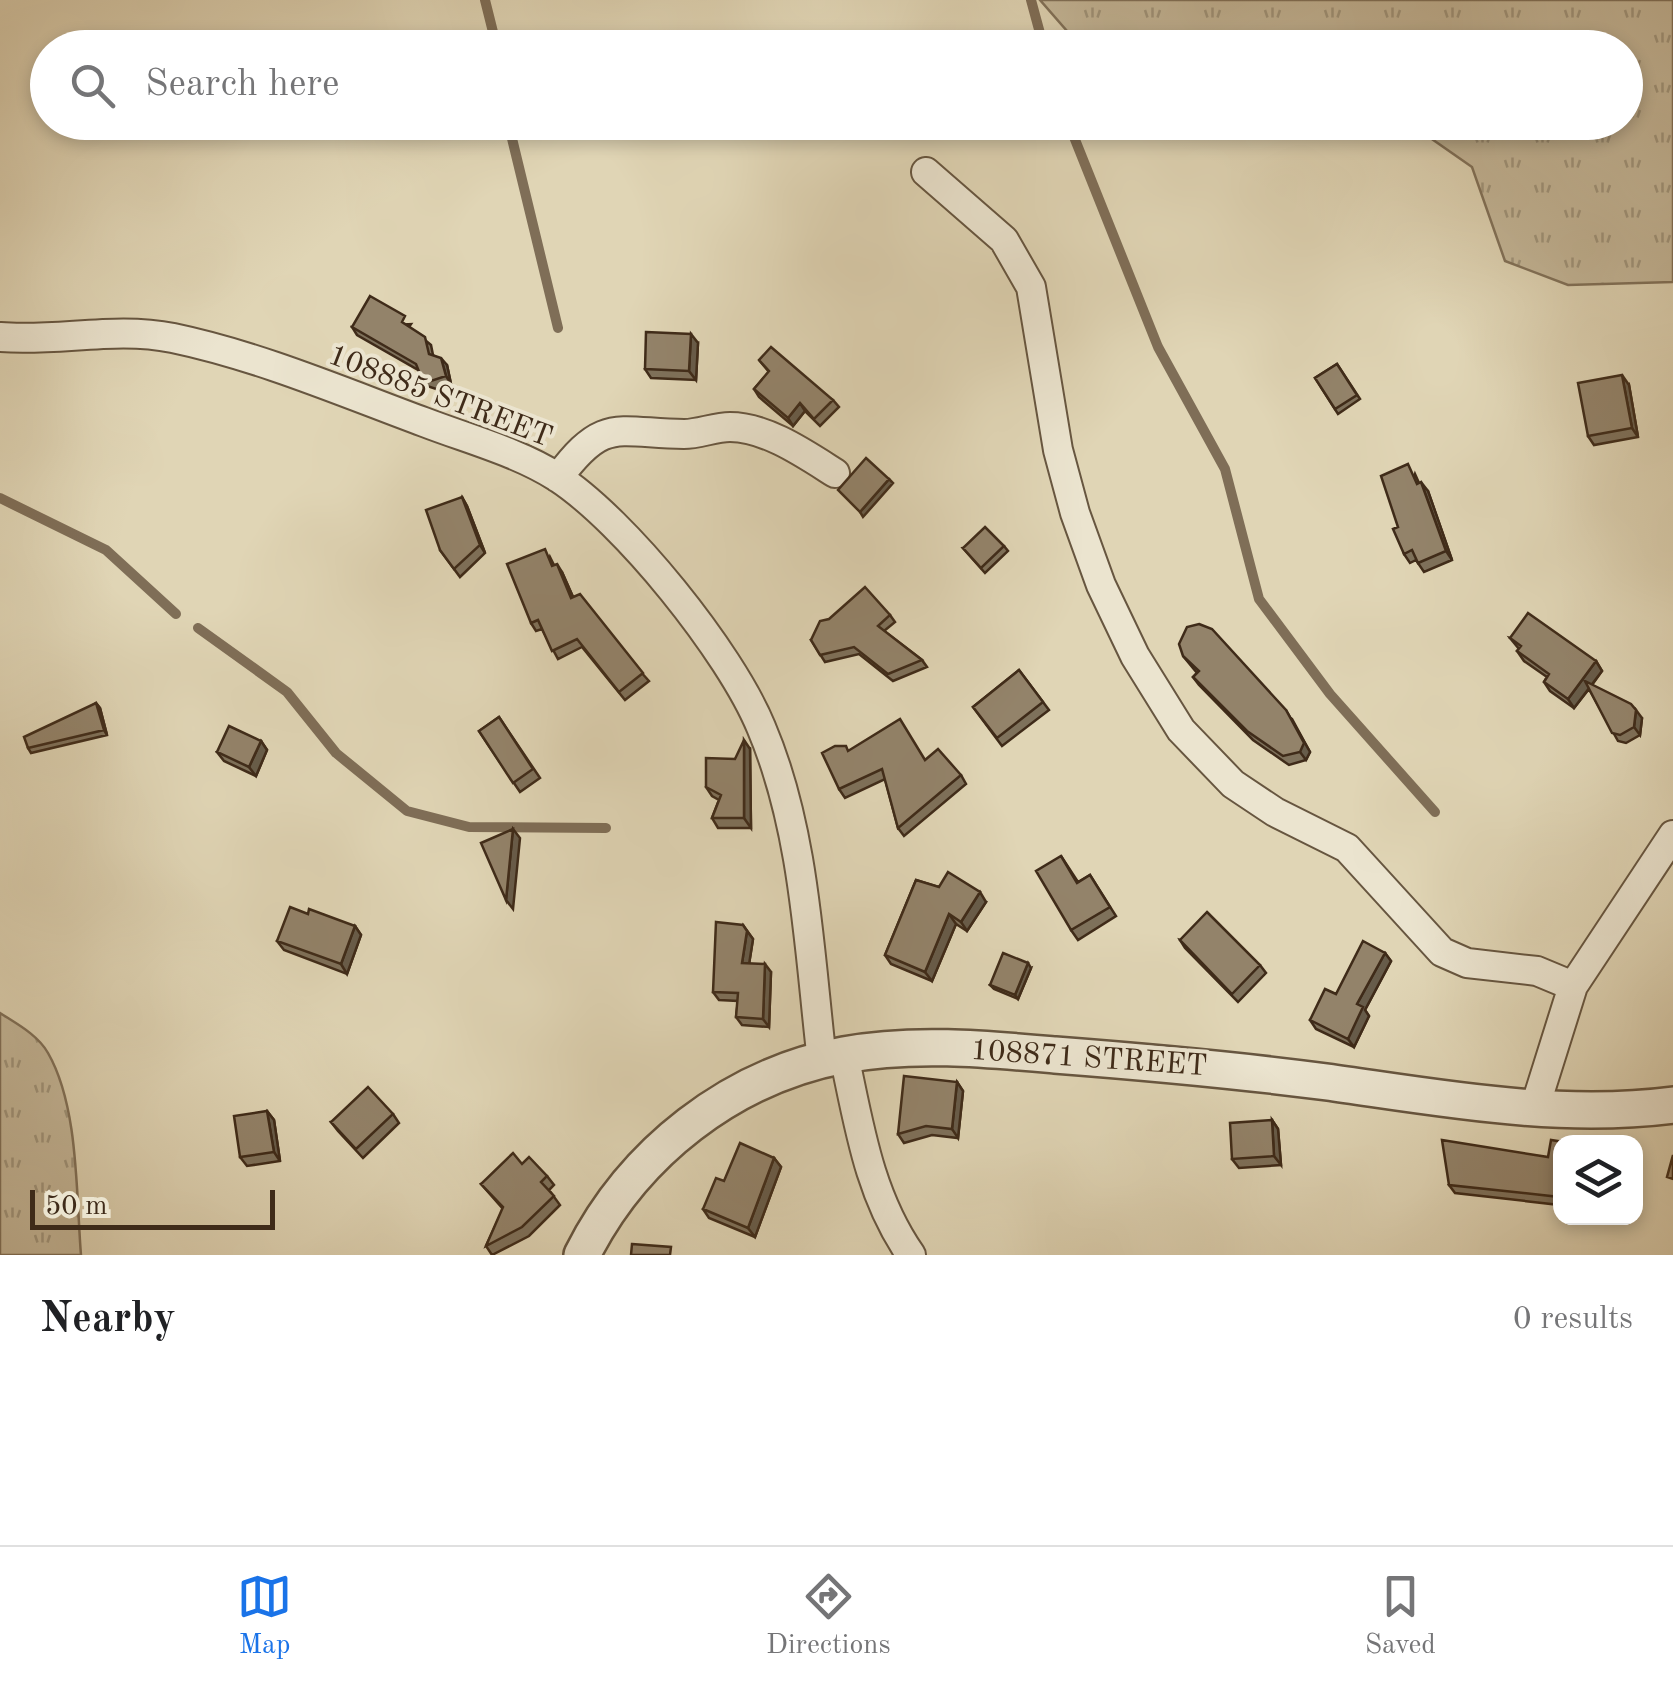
<!DOCTYPE html>
<style>
body{margin:0;font-family:"Old Standard TT",serif;background:#f2f2f2;color:#202124}
.controls{position:absolute;right:30px;bottom:30px;display:grid;overflow:hidden;border-radius:20px;box-shadow:0 5px 15px #0003}
.controls button{width:90px;height:90px;display:grid;place-items:center;padding:0;border:0;border-bottom:2px solid #e0e0e0;background:#fff;color:#202124;font:50px sans-serif}
.scale{position:absolute;left:30px;bottom:25px;width:245px;box-sizing:border-box;padding-left:10px;border:5px solid #3f2b19;border-top:0;font-size:28px;line-height:35px;white-space:nowrap;color:#3f2b19;-webkit-text-stroke:8px #ebe4cf;paint-order:stroke}
.list{margin:0;padding:0;list-style:none}
h2{display:flex;justify-content:space-between;align-items:center;height:130px;margin:0;padding:0 40px;font-size:42px}
h2 small{font-size:32px;font-weight:400;color:#757577}
.icon{flex:none;width:55px;height:55px;fill:none;stroke:currentColor;stroke-width:2;stroke-linecap:round;stroke-linejoin:round}
.map{position:relative;flex:none;width:1673px;height:1255px;overflow:hidden}
.search{position:absolute;background:#fff;box-shadow:0 5px 15px #0003;left:30px;right:30px;top:30px;height:110px;display:flex;align-items:center;gap:25px;box-sizing:border-box;padding:0 35px;border-radius:55px;color:#757577;font-size:38px}
.sheet{height:290px;background:#fff}
nav{display:flex;justify-content:space-around;align-items:center;box-sizing:border-box;height:140px;border-top:2px solid #e0e0e0;background:#fff;font-size:28px;color:#757577}
nav a{display:grid;justify-items:center;gap:5px}
nav .on{color:#1a73e8}
.map>svg:first-child{display:block}
.grass{fill:url(#grass-tufts);stroke:#82725a;stroke-width:2.5}
.lines{fill:none;stroke-linecap:round;stroke-linejoin:round}
.stream{stroke:#7f6e57;stroke-width:10}
.minor-casing{stroke:#675640;stroke-width:32}
.tertiary-casing{stroke:#675640;stroke-width:40}
.minor{stroke:#ebe4cf;stroke-width:28}
.tertiary{stroke:#ebe4cf;stroke-width:35}
.wall{fill:#7e715b;stroke:#3f2b19;stroke-width:2.5}
.shaded-wall{fill:#675c4a;stroke:#3f2b19;stroke-width:2.5}
.building{fill:#93836a;stroke:#3f2b19;stroke-width:2.5}
.labels{text-anchor:middle;dominant-baseline:central;stroke-width:8;stroke-linejoin:round;paint-order:stroke}
.street-label{font-size:30px;fill:#3f2b19;stroke:#ebe4cf}
</style>
<div class="map">
<svg width="1673" height="1255" viewBox="0 0 1673 1255">
<defs>
<pattern id="grass-tufts" width="24" height="20" patternUnits="userSpaceOnUse" patternTransform="scale(2.5)"><rect width="24" height="20" fill="#c5b89a"/><path d="M3 7l-1-3M5 7V3M7 7l1-3M15 17l-1-3M17 17v-4M19 17l1-3" fill="none" stroke="#a1967d"/></pattern>
</defs>
<rect width="100%" height="100%" fill="#e0d5b5"/>
<filter id="stains"><feTurbulence type="fractalNoise" baseFrequency=".002" numOctaves="4"/><feColorMatrix values="0 0 0 0 .2 0 0 0 0 .09 0 0 0 0 .02 0 0 0 .5 -.17"/></filter>
<radialGradient id="worn" r=".72"><stop offset=".6" stop-color="#630" stop-opacity="0"/><stop offset="1" stop-color="#630" stop-opacity=".3"/></radialGradient>
<!-- grass -->
<path class="grass" d="M1040,0H1673V282L1568,285L1505,261L1472,167L1416,128L1393,123L1626,122V48L1081,47Z
M0,1013C17,1024 38,1035 48,1053C79,1107 76,1195 81,1255H0Z"/>
<g class="lines">
<!-- stream -->
<path class="stream" d="M485,0L497,48
M1031,0L1044,48
M508,122L558,328
M1068,122L1158,347L1225,469L1259,599L1330,694L1435,812
M0,498L106,550L176,614
M198,628L287,692L336,753L407,811L469,827L606,828"/>
<defs>
<path id="minor" d="M926,172L1004,240L1031,287L1058,450L1075,513L1101,585L1135,656L1181,730L1233,784L1275,812L1347,848L1442,952L1467,963L1537,971L1573,986L1673,835
M0,337C58,342 115,326 173,338C259,356 343,392 424,422C468,439 518,452 557,477C625,521 730,652 761,727C805,830 809,950 822,1061
M558,478C604,416 616,433 684,434C699,434 715,427 730,427C766,427 805,454 835,473
M844,1055C859,1125 869,1195 911,1255
M1535,1107L1573,986"/>
<path id="tertiary" d="M582,1255C633,1153 731,1076 844,1055C912,1042 987,1049 1055,1055C1146,1062 1236,1070 1327,1082C1441,1098 1558,1120 1673,1105"/>
</defs>
<!-- minor casing -->
<use href="#minor" class="minor-casing"/>
<!-- tertiary casing -->
<use href="#tertiary" class="tertiary-casing"/>
<!-- minor -->
<use href="#minor" class="minor"/>
<!-- tertiary -->
<use href="#tertiary" class="tertiary"/>
</g>
<!-- wall -->
<path class="wall" d="M411,324L409,327L431,345L433,355L447,365L451,384L436,389L427,386L418,370L357,335L352,327Z
M698,343L696,380L651,378L645,369Z
M759,360L833,400L839,407L820,426L805,411L793,426L759,397L754,389L769,372Z
M1337,364L1360,399L1338,414L1315,378Z
M1629,385L1638,437L1594,445L1588,436Z
M1415,474L1419,483L1428,491L1452,560L1424,572L1416,560L1410,563L1404,554L1398,527Z
M462,497L467,506L485,553L460,577L440,550Z
M1004,546L1008,551L985,573L963,548Z
M550,557L554,565L562,572L573,597L649,681L625,700L582,647L558,659L542,629L536,631L531,623Z
M890,615L895,622L884,631L922,660L927,667L893,681L859,654L825,662L811,640Z
M1510,638L1596,661L1602,671L1592,685L1642,718L1640,735L1626,743L1618,741L1589,689L1574,708L1550,691L1544,682L1547,677L1524,661L1517,651L1519,649Z
M1183,656L1292,719L1310,752L1306,760L1289,765L1253,740L1199,685L1193,677L1197,673Z
M1019,670L1049,710L1002,746L973,707Z
M96,703L100,708L107,735L31,753L28,748Z
M499,717L540,778L520,792L479,731Z
M261,741L267,750L256,776L224,761L217,752Z
M750,749L751,828H718L712,818L719,800L712,796L706,787L735,759Z
M849,751L926,760L961,775L966,784L904,836L898,828L885,779L845,798L839,789Z
M1061,856L1078,882L1090,875L1116,916L1078,940L1071,930Z
M916,880L986,902L967,931L956,924L932,981L891,964L885,955Z
M308,914L355,926L361,935L347,974L284,950L277,941Z
M743,925L753,939L749,964L771,972L769,1027L742,1025L736,1017L738,1001L719,1000L713,992Z
M1180,940L1260,965L1266,973L1238,1002L1185,948Z
M1385,953L1391,961L1365,1010L1369,1016L1354,1047L1316,1029L1310,1020L1336,994Z
M1031,968L1018,999L994,989L990,985Z
M957,1082L963,1091L958,1138L932,1135L904,1143L898,1134Z
M267,1111L274,1120L280,1161L247,1166L240,1157Z
M393,1114L399,1123L363,1158L338,1131L331,1122Z
M1272,1120L1278,1129L1281,1165L1239,1168L1232,1159Z
M1560,1142V1205L1455,1193L1449,1185L1548,1157Z
M774,1158L781,1167L755,1237L709,1218L703,1209Z
M522,1164L547,1176L554,1185L549,1190L560,1205L529,1236L492,1255L486,1246L503,1209L481,1184Z"/>
<!-- shaded-wall -->
<path class="shaded-wall" d="M691,334L698,343L696,380L689,371Z
M441,358L447,365L451,384L446,376Z
M1622,375L1629,385L1638,437L1632,428Z
M800,403L805,411L793,426L788,418Z
M889,479L893,483L863,517L860,512Z
M1421,482L1428,491L1452,560L1446,551Z
M462,497L467,506L485,553L480,545Z
M557,564L562,572L577,606L571,598Z
M1596,661L1602,671L1574,708L1568,699Z
M96,703L100,708L107,735L104,730Z
M1286,710L1310,752L1306,760L1300,752Z
M1636,710L1642,718L1640,735L1634,727Z
M744,740L750,749L751,828L744,818Z
M261,741L267,750L256,776L249,767Z
M513,829L520,838L513,909L506,900Z
M980,892L986,902L967,931L961,922Z
M949,914L956,924L932,981L925,972Z
M355,926L361,935L347,974L341,964Z
M747,931L753,939L748,971L742,963Z
M1385,953L1391,961L1365,1010L1369,1016L1354,1047L1348,1039L1357,1004Z
M1028,963L1031,968L1018,999L1015,995Z
M765,964L771,972L769,1027L763,1019Z
M957,1082L963,1091L958,1138L952,1129Z
M267,1111L274,1120L280,1161L274,1152Z
M1272,1120L1278,1129L1281,1165L1274,1156Z
M774,1158L781,1167L755,1237L748,1228Z"/>
<!-- building -->
<path class="building" d="M370,296L405,316L402,322L425,337L429,354L441,358L446,376L431,381L422,379L416,364L352,327Z
M646,332L691,334L689,371L645,369Z
M771,347L833,400L814,419L800,403L788,418L754,389L769,371L759,360Z
M1337,364L1357,395L1335,409L1315,378Z
M1622,375L1632,428L1588,436L1578,383Z
M866,458L889,479L860,512L838,490Z
M1408,464L1417,484L1421,482L1446,551L1418,563L1412,550L1404,554L1393,529L1398,527L1381,476Z
M462,497L480,545L454,569L440,550L426,510Z
M985,527L1004,546L981,568L963,548Z
M545,549L552,566L557,564L571,598L580,594L643,673L619,692L577,639L552,651L538,620L531,623L507,564Z
M865,587L890,615L878,626L922,660L888,674L854,647L820,655L811,640L820,621L829,619Z
M1528,613L1596,661L1568,699L1544,682L1549,674L1517,651L1521,646L1510,638Z
M1199,624L1212,629L1286,710L1304,743L1300,752L1283,756L1247,731L1193,677L1199,671L1183,656L1179,644L1187,627Z
M1019,670L1043,702L997,738L973,707Z
M1585,681L1631,704L1636,710L1634,727L1620,735L1612,733Z
M96,703L104,730L28,748L24,737Z
M499,717L533,769L513,783L479,731Z
M900,719L925,760L938,749L961,775L898,828L882,769L839,789L822,753L835,746H846L848,751Z
M229,726L261,741L249,767L217,752Z
M744,740V818H712L721,795L706,787V758L735,759Z
M513,829L506,900L481,843Z
M1061,856L1077,883L1090,875L1110,907L1071,930L1036,871Z
M948,872L980,892L961,922L949,914L925,972L885,955L916,880L939,887Z
M290,907L308,914L309,909L355,926L341,964L277,941Z
M1207,912L1260,965L1232,994L1180,940Z
M716,922L743,925L747,931L742,963L765,964L763,1019L736,1017L738,993L713,992Z
M1363,941L1385,953L1357,1004L1363,1007L1348,1039L1310,1020L1325,989L1336,994Z
M1003,953L1028,963L1015,995L990,985Z
M904,1076L957,1082L952,1129L926,1126L898,1134Z
M368,1087L393,1114L356,1149L331,1122Z
M267,1111L274,1152L240,1157L234,1116Z
M1272,1120L1274,1156L1232,1159L1230,1123Z
M1442,1140L1548,1157L1551,1140L1564,1142H1560V1197L1449,1185Z
M740,1143L774,1158L748,1228L703,1209L716,1178L724,1181Z
M513,1153L522,1164L529,1157L547,1176L541,1182L554,1196L522,1227L486,1246L503,1207L481,1184Z
M1673,1155V1179L1667,1177Z
M632,1244L671,1247L670,1255H631Z"/>
<g class="labels">
<!-- street labels -->
<g class="street-label">
<text transform="translate(440 397) rotate(21)">108885 STREET</text>
<text transform="translate(1089 1059) rotate(4)">108871 STREET</text>
</g>
</g>
<rect width="100%" height="100%" filter="url(#stains)"/>
<rect width="100%" height="100%" fill="url(#worn)"/>
</svg>
<div class="controls">
<button><svg class="icon" aria-label="layers" viewBox="0 0 24 24"><path d="M12 4l9 5-9 5-9-5zM3 14l9 5 9-5"/></svg></button>
</div>
<div class="scale">50 m</div>
<div class="search"><svg class="icon" aria-label="search" viewBox="0 0 24 24"><circle cx="10" cy="10" r="6"/><path d="M15 15l6 6"/></svg>Search here</div>
</div>
<section class="sheet">
<h2>Nearby<small>0 results</small></h2>
<ul class="list">
</ul>
</section>
<nav>
<a class="on"><svg class="icon" aria-label="map" viewBox="0 0 24 24"><path d="M3 6l6-2 6 2 6-2v14l-6 2-6-2-6 2zM9 4v14M15 6v14"/></svg>Map</a>
<a><svg class="icon" aria-label="directions" viewBox="0 0 24 24"><path d="M12 3l9 9-9 9-9-9zM9 14v-3h6M13 9l2 2-2 2"/></svg>Directions</a>
<a><svg class="icon" aria-label="saved" viewBox="0 0 24 24"><path d="M7 4h10v16l-5-4-5 4z"/></svg>Saved</a>
</nav>
